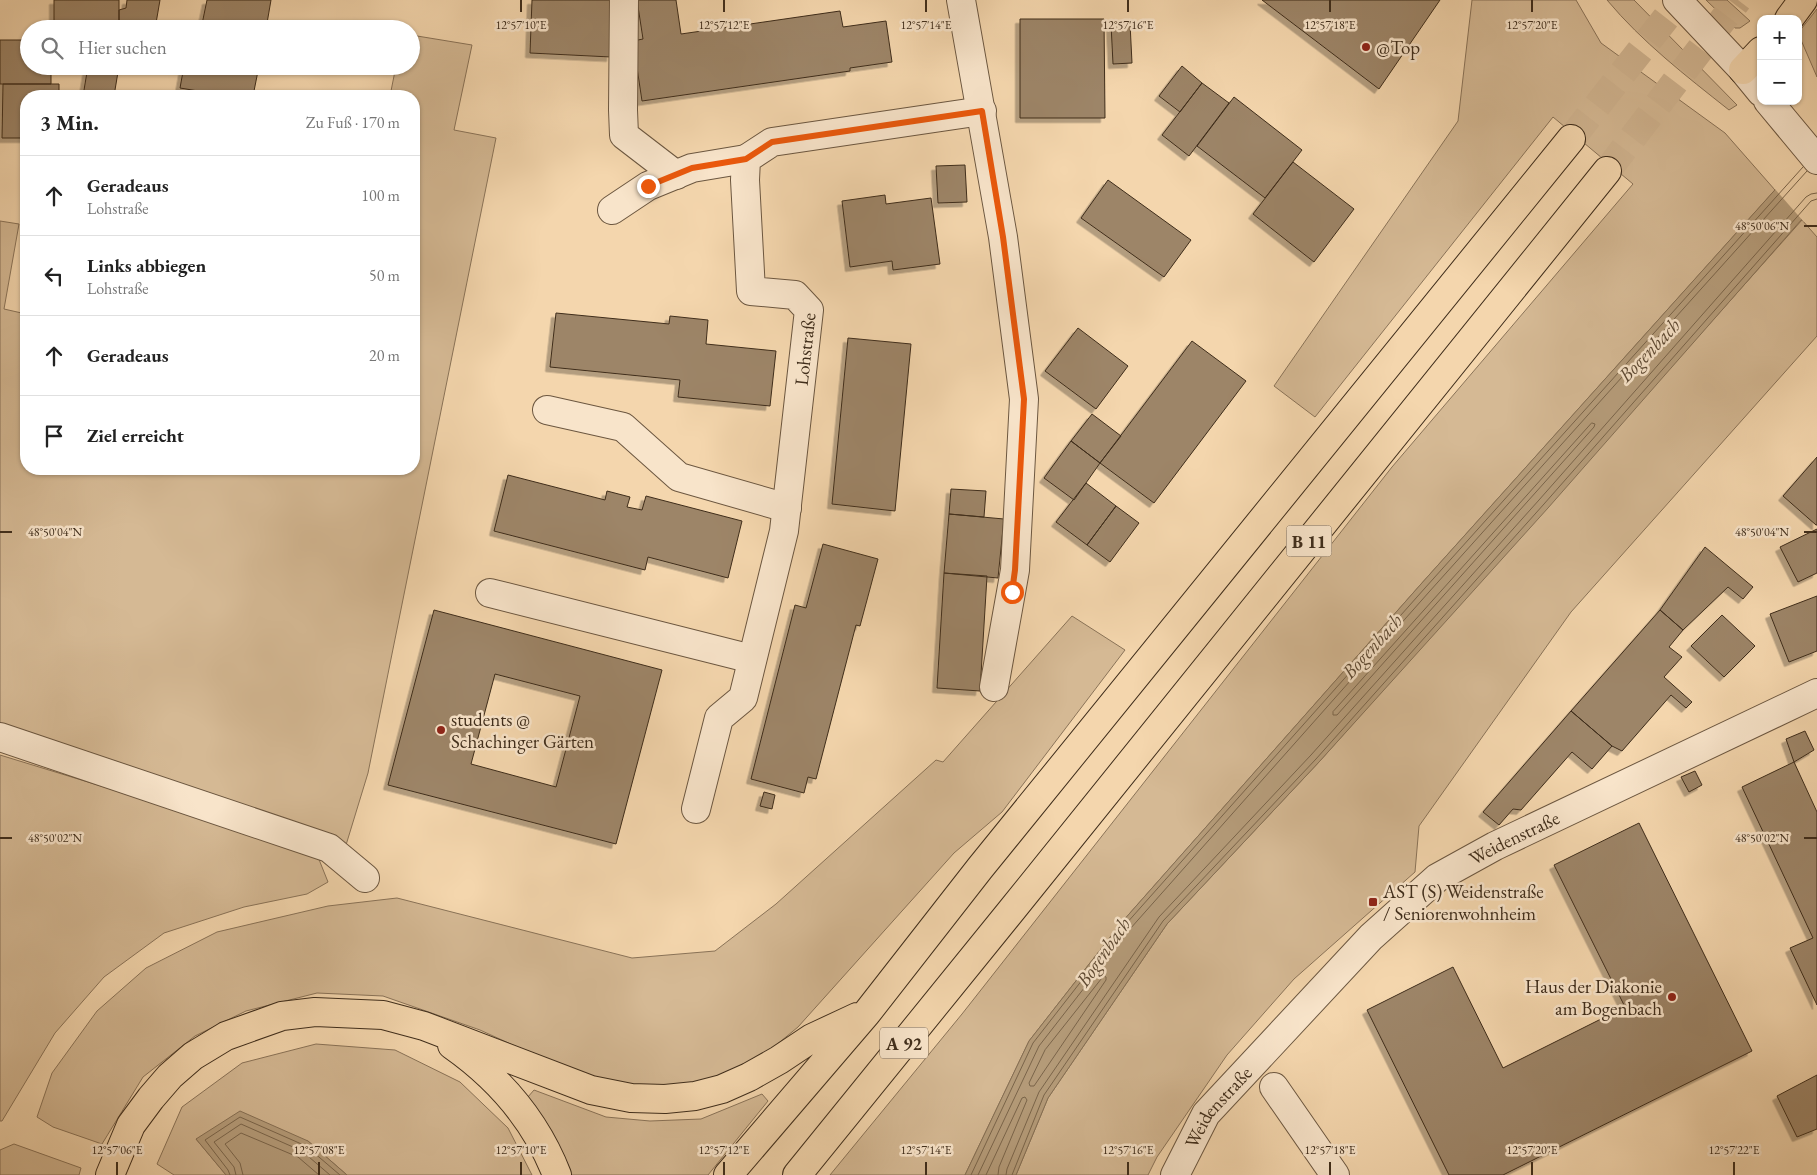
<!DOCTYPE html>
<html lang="de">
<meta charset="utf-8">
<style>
body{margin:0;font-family:"EB Garamond",serif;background:#f6f6f6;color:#222}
.controls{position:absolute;right:15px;top:15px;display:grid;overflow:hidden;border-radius:10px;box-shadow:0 1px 4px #0004}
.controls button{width:45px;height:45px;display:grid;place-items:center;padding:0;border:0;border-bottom:1px solid #e0e0e0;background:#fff;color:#222;font:25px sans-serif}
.stop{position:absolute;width:15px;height:15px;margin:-11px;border:4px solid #ea580c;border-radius:50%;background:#fff}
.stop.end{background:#ea580c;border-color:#fff;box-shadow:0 1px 5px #0008}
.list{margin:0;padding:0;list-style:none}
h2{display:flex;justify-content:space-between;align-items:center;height:65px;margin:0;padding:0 20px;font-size:21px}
h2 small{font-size:16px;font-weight:400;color:#767676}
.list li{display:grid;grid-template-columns:32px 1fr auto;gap:15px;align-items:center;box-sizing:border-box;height:80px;padding:0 20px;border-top:1px solid #e0e0e0}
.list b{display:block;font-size:19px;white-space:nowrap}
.list p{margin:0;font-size:16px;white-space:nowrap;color:#767676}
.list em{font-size:16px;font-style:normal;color:#767676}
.icon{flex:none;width:28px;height:28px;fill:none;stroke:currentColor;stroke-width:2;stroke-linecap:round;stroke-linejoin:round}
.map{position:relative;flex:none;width:1817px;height:1175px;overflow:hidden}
.search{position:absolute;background:#fff;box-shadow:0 1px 4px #0004;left:20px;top:20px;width:400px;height:55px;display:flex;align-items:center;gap:12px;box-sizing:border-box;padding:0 18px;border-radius:28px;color:#767676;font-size:19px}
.panel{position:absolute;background:#fff;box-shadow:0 1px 4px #0004;left:20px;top:90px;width:400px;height:385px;border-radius:20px}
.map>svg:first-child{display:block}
.green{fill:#d5b994;stroke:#8a7358}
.water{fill:#b69d7b;stroke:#867055}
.pier{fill:#f4d6ad}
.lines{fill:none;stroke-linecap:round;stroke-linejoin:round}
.shore{stroke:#7a654b;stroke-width:1}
.building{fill:#9d8567;stroke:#3f2d1b;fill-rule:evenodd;filter:url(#shadow)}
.highway-tunnel{stroke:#d0b490;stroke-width:28;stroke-dasharray:28 14;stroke-linecap:butt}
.minor-casing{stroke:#6c5740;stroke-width:30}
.highway-casing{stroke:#3f2d1b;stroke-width:30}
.minor{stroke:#f8e4ca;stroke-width:28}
.highway{stroke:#f4d6ad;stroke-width:28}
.route{stroke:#ea580c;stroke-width:6}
.ticks{fill:none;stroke:#3f2d1b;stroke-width:2}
.poi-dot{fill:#8f2418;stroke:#f8e4ca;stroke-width:2}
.labels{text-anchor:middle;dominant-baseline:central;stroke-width:5;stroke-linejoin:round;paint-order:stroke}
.shield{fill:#f8e4ca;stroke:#766450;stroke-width:1}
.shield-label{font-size:18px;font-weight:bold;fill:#3f2d1b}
.poi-label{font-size:19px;fill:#3f2d1b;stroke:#f8e4ca;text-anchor:start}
.street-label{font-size:19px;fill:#3f2d1b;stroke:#f8e4ca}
.water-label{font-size:20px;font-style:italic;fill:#5d4933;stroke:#f8e4ca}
.ticks-label{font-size:12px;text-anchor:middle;fill:#3f2d1b;stroke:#f8e4ca;stroke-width:5;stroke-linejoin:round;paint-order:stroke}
</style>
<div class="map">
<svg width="1817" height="1175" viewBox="0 0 1817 1175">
<defs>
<filter id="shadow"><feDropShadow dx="-4.5" dy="4.5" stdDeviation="0" flood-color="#0004"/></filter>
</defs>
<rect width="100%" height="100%" fill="#f4d6ad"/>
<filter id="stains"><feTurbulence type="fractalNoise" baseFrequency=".004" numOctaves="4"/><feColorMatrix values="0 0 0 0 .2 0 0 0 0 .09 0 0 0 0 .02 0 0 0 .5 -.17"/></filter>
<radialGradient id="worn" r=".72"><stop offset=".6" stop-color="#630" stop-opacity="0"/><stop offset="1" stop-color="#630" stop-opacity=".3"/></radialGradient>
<!-- green -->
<path class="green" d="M1472,0H1576L1601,43L1725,133L1775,190L1421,584L1122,922L1029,1041L965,1175H830L962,1014L1392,467L1633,184L1553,117L1315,417L1274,386L1458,121Z
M1607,0H1634L1737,105L1729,110C1686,76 1642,42 1607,0Z
M1706,0H1727L1750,21L1740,28H1735Z
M1817,9V77L1798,33Z
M411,35L472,45L454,130L496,138L368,773L346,845L0,725V221L19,224L4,309L26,314V469H414V96H390L396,66H411Z
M1802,220L1817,237V336L1571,612L1419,826L1415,872L1294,979L1227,1055L1157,1157L1148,1175H1016L1048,1098L1167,924L1319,762Z
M1072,616L1125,650L1002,812L954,853L798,1027L752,1065L696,1087L639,1089L574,1073L480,1030L383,996L317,993L246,1011L195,1036L143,1077L102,1144L53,1127L37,1117L52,1073L97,1011L146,968L217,932L328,906L397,898L632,958L715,951L776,904L936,760L943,762Z
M0,755L316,852L328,882L307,894L244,907L164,933L104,977L55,1033L2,1121H0Z
M316,1044L395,1050L460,1082L508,1128L532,1175H347L308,1141L196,1139L226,1175H174L157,1164L182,1107L242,1063Z
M534,1090L606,1117L650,1121L701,1119L762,1094L768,1101L708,1175H571L555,1139L527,1098Z
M14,1144L81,1168L79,1175H0V1150Z"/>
<!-- water -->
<path class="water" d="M1817,143V202L1548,508L1319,762L1167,924L1048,1098L1016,1175H965L1029,1041L1122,922L1421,584Z
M240,1111L308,1141L347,1175H226L196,1139Z"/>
<!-- pier -->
<path class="pier" d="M1817,141V206L1804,222L1774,188Z"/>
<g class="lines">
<!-- shore -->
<path class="shore" d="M1592,423L1595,424L1594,427L1337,715H1333V712Z
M1104,976L1106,977V980L1034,1086H1030L1029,1083L1045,1050Z
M230,1175L228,1170L205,1140L240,1117L306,1146L340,1175
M236,1175L234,1167L214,1142L241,1124L302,1151L330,1175
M243,1175L240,1163L225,1144L241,1133L298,1157L319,1175
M971,1175L1033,1043L1125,925L1425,588L1803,167
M978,1175L1039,1046L1130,929L1429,592L1807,171
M986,1175L1022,1098L1025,1097L1027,1100L999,1167L998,1175
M1006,1175L1007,1169L1039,1092L1159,917L1311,755L1539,500L1806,197L1811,194L1817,193
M1012,1175L1044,1095L1163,921L1316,759L1544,504L1811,201L1817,199"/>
</g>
<!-- building -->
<path class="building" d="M54,0H119V21H54Z
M127,0H160L155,29H94L96,21H119V10L126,8Z
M207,0H271L266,29H201Z
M532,0H613L611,57L530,53Z
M637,0H676L681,34L840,11L843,27L886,21L892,62L850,68V71L642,101L633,41L643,39Z
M1262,0H1440L1379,89Z
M1020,19H1104L1105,118H1020Z
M1130,23L1132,63L1113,64L1111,24Z
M0,40H29V66H51V84H0Z
M88,66H119L114,96H83Z
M184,66H259L253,96H197L198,91L180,88Z
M1182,66L1202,83L1180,112L1159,96Z
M1202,83L1229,103L1189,156L1162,135Z
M3,84H59V96H26V138H2Z
M1234,97L1302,150L1265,198L1197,146Z
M1293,162L1354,209L1314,262L1253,214Z
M965,165L967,202L938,203L936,166Z
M1108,180L1191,240L1164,277L1081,218Z
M885,195L886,204L931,198L940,264L893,270L892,261L850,267L842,201Z
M556,313L669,324L670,316L708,320L706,344L776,351L770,406L678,397L680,380L550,367Z
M1078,328L1128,366L1096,409L1045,371Z
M848,338L911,344L895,511L832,504Z
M1192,341L1246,381L1154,503L1100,463Z
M1092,414L1121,436L1100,463L1071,441Z
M1071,441L1100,463L1074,500L1044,478Z
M1817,457V525H1816L1783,496Z
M508,475L605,500L607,491L630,497L627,507L642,510L646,496L742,521L728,578L648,557L645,570L494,531Z
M1086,483L1116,506L1087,545L1056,522Z
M951,489L986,491L984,517L949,514Z
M1116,506L1139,523L1110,562L1087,545Z
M949,514L1004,519L998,578L944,573Z
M1817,529V573L1798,582L1780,547Z
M823,544L878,559L860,626L856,625L816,779L808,777L804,793L751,779L795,605L806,608Z
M1705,547L1753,587L1743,599L1728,587L1683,630L1660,610Z
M944,573L987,576L980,691L937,688Z
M1817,596V651L1789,662L1770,614Z
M434,610L662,670L616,844L388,785ZM495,674L580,696L556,787L471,764Z
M1660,610L1683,630L1669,647L1682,657L1664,677L1692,702L1686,708L1671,695L1622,751L1612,746L1571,711Z
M1722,615L1755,646L1724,677L1691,646Z
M1571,711L1612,746L1592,769L1572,752L1521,810L1513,809L1499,825L1483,812Z
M1805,731L1814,750L1794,762L1786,739Z
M1794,762L1817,812V1005L1790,948L1813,938L1742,787Z
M1695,771L1702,785L1689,792L1681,777Z
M764,792L775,795L772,809L760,806Z
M1639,823L1752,1051L1503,1175H1449L1367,1010L1453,967L1503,1068L1625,1007L1554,865Z
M1817,1075V1129L1797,1137L1777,1096Z"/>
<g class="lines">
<!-- highway-tunnel -->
<path class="highway-tunnel" d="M1571,139L1680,0
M1607,171L1738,0"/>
<defs>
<g id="minor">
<path d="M624,0L623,110L624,135L676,175"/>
<path d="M961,0L1003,237L1024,399L1015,570L994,687"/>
<path d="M1677,0L1743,70L1761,92"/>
<path d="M1768,101L1817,160"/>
<path d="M612,210L648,186L692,168L746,159"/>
<path d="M547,410L623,427L679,477L787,508"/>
<path d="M490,593L752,659"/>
<path d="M0,737L329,848L365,878"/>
<path id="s1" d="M696,809L719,718L743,698L784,531L809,310L795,295L751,291L745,180L746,159L772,142L982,111"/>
<path d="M1274,1087L1335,1175"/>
<path id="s2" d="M1175,1175L1206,1114L1371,937L1437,878L1495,846L1817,693"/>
</g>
<path id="highway" d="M1789,19L1803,0
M1743,70L1761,51
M452,1045C499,1078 536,1121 557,1175
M110,1175L131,1125L151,1098L170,1076L193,1056L226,1036L282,1016L315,1012L383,1015L424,1026L591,1090L631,1098L665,1099L695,1096L722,1089L749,1077L779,1060L812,1038L857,1017
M728,1175L866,1014L980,868L1571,139
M797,1175L1011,911L1607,171"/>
</defs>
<!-- minor casing -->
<use href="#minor" class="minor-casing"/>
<!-- highway casing -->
<use href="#highway" class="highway-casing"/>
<!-- minor -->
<use href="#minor" class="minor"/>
<!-- highway -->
<use href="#highway" class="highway"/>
</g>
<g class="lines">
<!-- route -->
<path class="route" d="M648,186L692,168L746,159L772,142L982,111L1003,237L1024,399L1015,570L1012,592"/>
</g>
<!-- ticks -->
<path class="ticks" d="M521,0V12M724,0V12M926,0V12M1128,0V12M1330,0V12M1532,0V12M1804,226H1817M0,532H12M1804,532H1817M0,838H12M1804,838H1817M117,1162V1175M319,1162V1175M521,1162V1175M724,1162V1175M926,1162V1175M1128,1162V1175M1330,1162V1175M1532,1162V1175M1734,1162V1175"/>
<!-- markers -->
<g class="poi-dot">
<circle cx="1366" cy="47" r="5"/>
<circle cx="441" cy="730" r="5"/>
<rect x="1368" y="897" width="10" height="10" rx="2.5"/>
<circle cx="1672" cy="997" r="5"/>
</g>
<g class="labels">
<!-- shield labels -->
<g class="shield">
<rect x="1286.5" y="525.5" width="45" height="31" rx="4"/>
<rect x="880" y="1027.5" width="48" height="31" rx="4"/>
</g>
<g class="shield-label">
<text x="1309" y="541">B 11</text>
<text x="904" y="1043">A 92</text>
</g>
<!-- poi labels -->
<g class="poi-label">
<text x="1376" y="47">@Top</text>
<text x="451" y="719">students @<tspan x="451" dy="22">Schachinger Gärten</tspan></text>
<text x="1383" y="891">AST (S) Weidenstraße<tspan x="1383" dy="22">/ Seniorenwohnheim</tspan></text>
<text x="1662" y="986" text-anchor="end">Haus der Diakonie<tspan x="1662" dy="22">am Bogenbach</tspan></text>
</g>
<!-- street labels -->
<g class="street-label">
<text stroke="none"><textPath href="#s1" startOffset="480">Lohstraße</textPath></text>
<text stroke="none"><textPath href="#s2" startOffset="486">Weidenstraße</textPath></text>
<text stroke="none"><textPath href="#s2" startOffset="81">Weidenstraße</textPath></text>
</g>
<!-- water labels -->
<g class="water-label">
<text transform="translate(1649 350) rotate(-46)">Bogenbach</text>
<text transform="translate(1372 646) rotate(-48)">Bogenbach</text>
<text transform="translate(1103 952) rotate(-55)">Bogenbach</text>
</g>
</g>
<g class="ticks-label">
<text x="521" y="29">12°57'10"E</text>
<text x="724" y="29">12°57'12"E</text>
<text x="926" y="29">12°57'14"E</text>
<text x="1128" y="29">12°57'16"E</text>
<text x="1330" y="29">12°57'18"E</text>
<text x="1532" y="29">12°57'20"E</text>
<text x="1762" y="230">48°50'06"N</text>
<text x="55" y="536">48°50'04"N</text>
<text x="1762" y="536">48°50'04"N</text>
<text x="55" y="842">48°50'02"N</text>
<text x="1762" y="842">48°50'02"N</text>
<text x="117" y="1154">12°57'06"E</text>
<text x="319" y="1154">12°57'08"E</text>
<text x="521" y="1154">12°57'10"E</text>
<text x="724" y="1154">12°57'12"E</text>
<text x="926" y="1154">12°57'14"E</text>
<text x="1128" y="1154">12°57'16"E</text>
<text x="1330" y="1154">12°57'18"E</text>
<text x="1532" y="1154">12°57'20"E</text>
<text x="1734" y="1154">12°57'22"E</text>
</g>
<rect width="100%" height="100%" filter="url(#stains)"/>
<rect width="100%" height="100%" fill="url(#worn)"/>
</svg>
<div class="controls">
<button>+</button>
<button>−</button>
</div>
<div class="stop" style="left:1012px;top:592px"></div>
<div class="stop end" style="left:648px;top:186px"></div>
<div class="search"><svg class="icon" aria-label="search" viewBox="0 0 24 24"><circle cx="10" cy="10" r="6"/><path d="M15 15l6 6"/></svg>Hier suchen</div>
<section class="panel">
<h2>3 Min.<small>Zu Fuß · 170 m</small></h2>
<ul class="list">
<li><svg class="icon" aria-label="ahead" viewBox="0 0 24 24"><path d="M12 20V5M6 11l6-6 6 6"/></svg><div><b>Geradeaus</b><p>Lohstraße</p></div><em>100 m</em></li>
<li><svg class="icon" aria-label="left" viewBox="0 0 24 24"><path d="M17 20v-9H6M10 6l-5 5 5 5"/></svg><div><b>Links abbiegen</b><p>Lohstraße</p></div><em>50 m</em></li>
<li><svg class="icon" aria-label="ahead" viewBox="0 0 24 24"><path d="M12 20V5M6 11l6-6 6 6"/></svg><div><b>Geradeaus</b></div><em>20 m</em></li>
<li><svg class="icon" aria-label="arrive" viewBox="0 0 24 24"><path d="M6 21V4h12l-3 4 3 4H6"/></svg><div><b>Ziel erreicht</b></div></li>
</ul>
</section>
</div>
